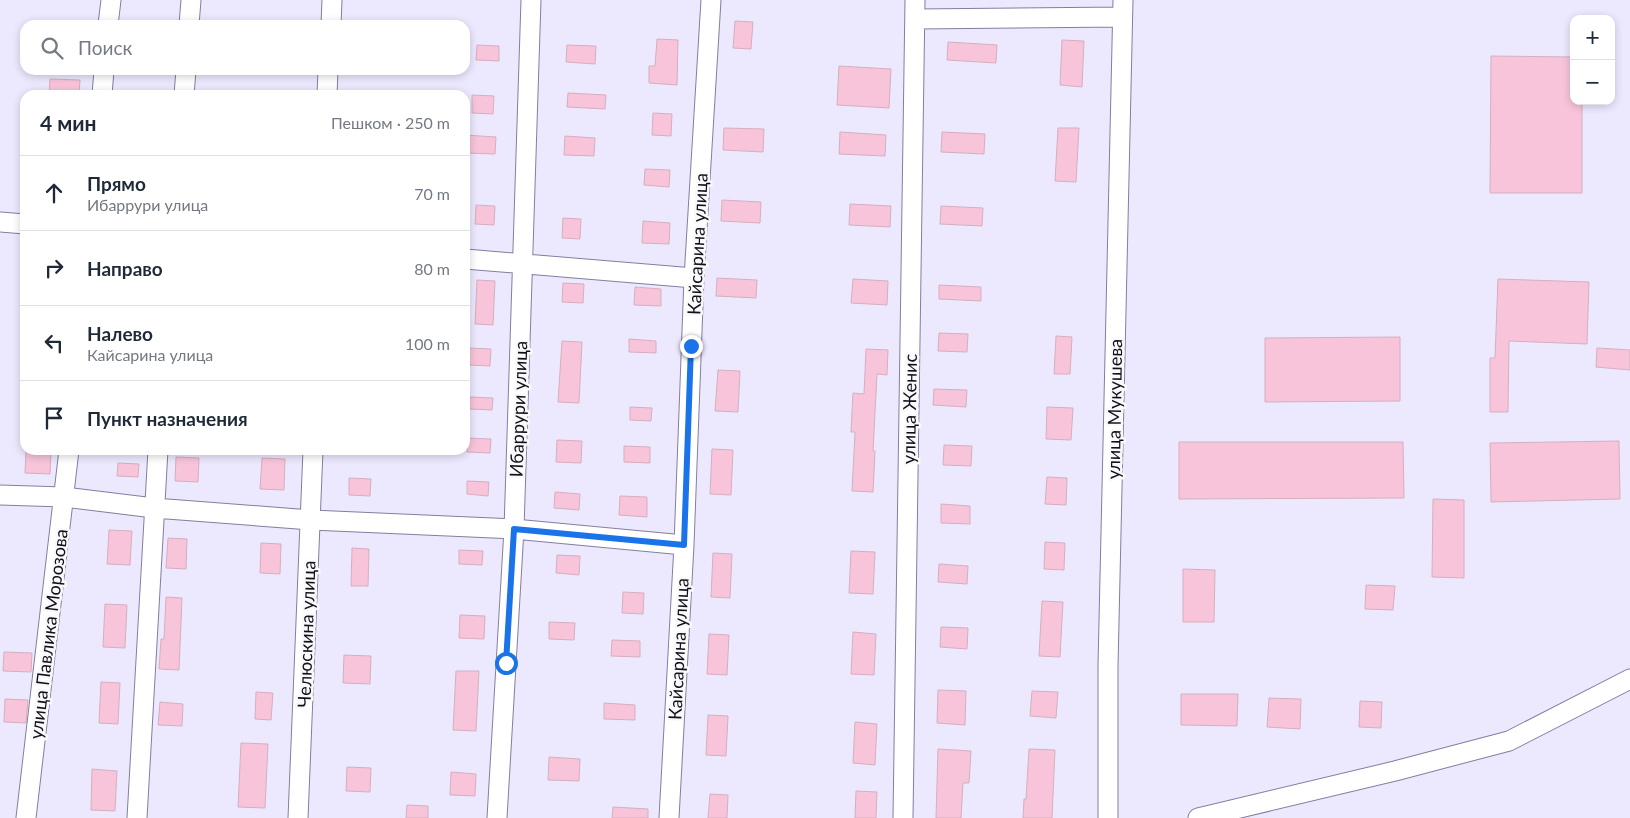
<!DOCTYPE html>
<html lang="ru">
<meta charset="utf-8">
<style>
body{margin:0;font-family:Lato,sans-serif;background:#f6f6f7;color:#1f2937}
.controls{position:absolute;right:15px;top:15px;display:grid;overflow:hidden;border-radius:10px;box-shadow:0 2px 8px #0003}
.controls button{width:45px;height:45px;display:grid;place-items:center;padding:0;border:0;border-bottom:1px solid #e0e1e3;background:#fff;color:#1f2937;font:25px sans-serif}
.stop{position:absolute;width:15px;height:15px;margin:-11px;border:4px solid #1a73e8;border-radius:50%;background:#fff}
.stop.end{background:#1a73e8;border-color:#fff;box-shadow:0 1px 5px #0008}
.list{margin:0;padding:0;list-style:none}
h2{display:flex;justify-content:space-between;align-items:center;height:65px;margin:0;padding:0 20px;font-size:21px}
h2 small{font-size:16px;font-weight:400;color:#747a83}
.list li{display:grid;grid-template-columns:32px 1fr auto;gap:15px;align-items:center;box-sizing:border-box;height:75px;padding:0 20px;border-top:1px solid #e0e1e3}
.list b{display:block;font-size:19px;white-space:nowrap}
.list p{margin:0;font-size:16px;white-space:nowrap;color:#747a83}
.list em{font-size:16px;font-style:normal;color:#747a83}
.icon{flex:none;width:28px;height:28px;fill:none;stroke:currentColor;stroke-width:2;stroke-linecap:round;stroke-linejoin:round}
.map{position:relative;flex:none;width:1630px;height:818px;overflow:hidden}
.search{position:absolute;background:#fff;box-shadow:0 2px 8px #0003;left:20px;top:20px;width:450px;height:55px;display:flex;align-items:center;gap:12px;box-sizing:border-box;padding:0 18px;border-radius:15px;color:#747a83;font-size:19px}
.panel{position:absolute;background:#fff;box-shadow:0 2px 8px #0003;left:20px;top:90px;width:450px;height:365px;border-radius:15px}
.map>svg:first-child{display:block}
.building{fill:#f8c4da;stroke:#d5afbf}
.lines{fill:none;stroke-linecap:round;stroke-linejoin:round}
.minor-casing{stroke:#837e9f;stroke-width:21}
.minor{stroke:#fff;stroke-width:19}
.route{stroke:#1a73e8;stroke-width:6}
.labels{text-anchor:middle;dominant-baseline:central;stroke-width:5;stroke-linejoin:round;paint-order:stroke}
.street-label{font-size:18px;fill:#120f1b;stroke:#f9f9f9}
</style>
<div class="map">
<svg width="1630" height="818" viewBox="0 0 1630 818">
<rect width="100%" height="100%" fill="#ece9ff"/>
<!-- building -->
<path class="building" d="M735,21L753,22L751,49L733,48Z
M657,39L678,40L677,85L649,83V66H655Z
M1062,40L1084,41L1082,87L1060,85Z
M948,42L997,45L996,63L947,60Z
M477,45L499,46V61L476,60Z
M567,45L596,46L595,64L566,62Z
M1491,56L1574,57V101H1582V193H1490Z
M839,66L891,69L889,108L837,105Z
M50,79L80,80L79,95H49Z
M568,93L606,95L605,109L567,107Z
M472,95L494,96L493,114L472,113Z
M653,113L672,114L671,136L652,135Z
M724,128L764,129L763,152L723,150Z
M1058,128H1079L1076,182L1055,181Z
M840,132L886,135L885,156L839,154Z
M942,132L985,134L984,154L941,152Z
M465,135L496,137L495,154L465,153Z
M565,136L595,138L594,156L564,155Z
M645,169L670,170L669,187L644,185Z
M722,200L761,202L760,223L721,221Z
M850,204L891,206L890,227L849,225Z
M476,205L495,206L494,225L475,224Z
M941,206L983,208L982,226L940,224Z
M563,218L581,219L580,239L562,238Z
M643,221L670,223L669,244L642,243Z
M717,278L757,280L756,298L716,296Z
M853,279L888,281L887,305L851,303Z
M1498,279L1589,282L1587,344L1509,341L1508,412H1490V358H1495Z
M477,280L495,281L493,325L475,324Z
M563,283L584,284L583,303L562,302Z
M939,285L981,287V301L939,299Z
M635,287L661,289V306L634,305Z
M939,333L968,334L967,352L938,351Z
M1056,336L1072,337L1070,374H1054Z
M1400,337V401L1265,402V338Z
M629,339L656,341V353L629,352Z
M562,341L582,342L579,403L558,402Z
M469,348L491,349L490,366L469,365Z
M1597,348L1630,350V370L1596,367Z
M866,349L888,350L887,375L877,374L873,451H875L873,492L852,491L855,432H851L853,393L864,394Z
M718,370L740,371L738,412L715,411Z
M934,389L967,390L966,407L933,405Z
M470,397L493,398L492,410L469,409Z
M630,407L652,408L651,421L630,420Z
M1047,407L1073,408L1071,440L1046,439Z
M468,438L491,439L490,453L467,452Z
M557,440L582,441L581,463L556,462Z
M1619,441L1620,499L1491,502L1490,443Z
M1179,442H1403L1404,498L1179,499Z
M944,445L972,446L971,466L943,465Z
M624,446L650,447V463L624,462Z
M712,449L733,450L731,495L710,494Z
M26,451L51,452L50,474L25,473Z
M176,457L199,458L198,482L175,481Z
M262,458L285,459L284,490L260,489Z
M118,463L139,464L138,477L117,476Z
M1047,477L1067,478L1066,505L1045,504Z
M349,478L371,479L370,496L349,495Z
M467,481L489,482L488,496L467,494Z
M555,492L580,494L579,510L554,508Z
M620,496L647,497V517L619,515Z
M1433,499L1464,500V578L1432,577Z
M941,504L970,506V524L941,523Z
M109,530L132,531L130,565L107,564Z
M168,538L187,539L186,569L166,568Z
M1045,542L1065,543L1064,570L1044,569Z
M261,543L281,544L280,574L260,573Z
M352,548L369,549L368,586H351Z
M459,550L483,551L482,565L459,564Z
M851,551L875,552L873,594L849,593Z
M713,553L732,554L730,598L711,597Z
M557,555L580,556L579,575L556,573Z
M939,564L968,566L967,584L938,582Z
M1183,569L1215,570L1214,622H1183Z
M1366,585L1395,586L1393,610L1365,609Z
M623,592L644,593L643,614L622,613Z
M166,597L182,598L179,670L159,669L161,639H164Z
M1042,601L1063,602L1060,657L1039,656Z
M105,604L127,605L125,648L103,647Z
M460,615L485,616L484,639L459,638Z
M549,622L575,623L574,640L549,639Z
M941,627L968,628L967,649L940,647Z
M853,632L876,634L874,675L851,674Z
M709,634L729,635L727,675L707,674Z
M612,640L640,641V657L611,656Z
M4,652L32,653L31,672L3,671Z
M344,655L371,656L370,684L343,683Z
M456,671H479L476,731L453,730Z
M101,682L120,683L118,724L99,723Z
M938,690L966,691L965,725L937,723Z
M1032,691L1058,692L1056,718L1030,716Z
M256,692L273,693L271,720L255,719Z
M1181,694H1238L1237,726L1181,725Z
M1269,698L1301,699L1300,729L1267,727Z
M5,699L28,700L26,723L4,722Z
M1360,701L1382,702L1381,728L1359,727Z
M160,702L183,704L182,726L158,725Z
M604,703L635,705V720L604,719Z
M708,715L728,716L726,756L706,755Z
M855,722L877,724L875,765L853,763Z
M241,743L268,744L265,808L238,807Z
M938,749L971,751L969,783H963L961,818H936Z
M1029,749L1055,750L1052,818H1023L1024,799H1026Z
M549,757L580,759L579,781L548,780Z
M347,767L371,768L370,792L346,791Z
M92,769L117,771L115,811L91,810Z
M451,772L476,774L475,796L450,795Z
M856,791L877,792L876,818H855Z
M710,794L728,795L727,818H708Z
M407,805L428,806V818H406Z
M613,807L648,809V818H612Z"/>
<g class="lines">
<defs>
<path id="minor" d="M915,19L1122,17
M108,25L111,0
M189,25L191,0
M331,25L332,0
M102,95L104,70
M184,95L186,70
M327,95L328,70
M0,222L25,224
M465,259L694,278
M0,495L64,497L154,508L311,520L514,529L684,545
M26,818L69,450
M137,818L158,450
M298,818L313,450
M497,818L514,529L531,0
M669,818L684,545L694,278L711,0
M903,818L915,0
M1108,818V666L1123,0
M1198,818L1395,771L1509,741L1630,679"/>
</defs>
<!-- minor casing -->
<use href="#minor" class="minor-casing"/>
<!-- minor -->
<use href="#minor" class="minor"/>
</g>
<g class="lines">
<!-- route -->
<path class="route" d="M506,663L514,529L684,545L691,346"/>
</g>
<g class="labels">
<!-- street labels -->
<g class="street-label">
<text transform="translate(697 244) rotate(-87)">Кайсарина улица</text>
<text transform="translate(518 409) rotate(-88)">Ибаррури улица</text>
<text transform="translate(909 409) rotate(-89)">улица Женис</text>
<text transform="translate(1114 409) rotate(-89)">улица Мукушева</text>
<text transform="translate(48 634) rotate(-83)">улица Павлика Морозова</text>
<text transform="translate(306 634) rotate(-88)">Челюскина улица</text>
<text transform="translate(678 649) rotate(-87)">Кайсарина улица</text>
</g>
</g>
</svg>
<div class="controls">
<button>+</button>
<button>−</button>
</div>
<div class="stop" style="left:506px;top:663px"></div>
<div class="stop end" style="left:691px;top:346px"></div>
<div class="search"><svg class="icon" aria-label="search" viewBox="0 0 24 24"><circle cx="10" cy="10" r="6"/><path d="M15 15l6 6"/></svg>Поиск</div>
<section class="panel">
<h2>4 мин<small>Пешком · 250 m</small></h2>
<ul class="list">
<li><svg class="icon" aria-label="ahead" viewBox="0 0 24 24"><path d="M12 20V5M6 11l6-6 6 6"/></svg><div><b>Прямо</b><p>Ибаррури улица</p></div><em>70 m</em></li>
<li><svg class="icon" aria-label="right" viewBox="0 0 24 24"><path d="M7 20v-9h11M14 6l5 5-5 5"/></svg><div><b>Направо</b></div><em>80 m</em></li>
<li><svg class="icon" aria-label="left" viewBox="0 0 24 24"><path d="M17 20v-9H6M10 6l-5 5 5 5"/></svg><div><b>Налево</b><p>Кайсарина улица</p></div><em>100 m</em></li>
<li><svg class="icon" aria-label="arrive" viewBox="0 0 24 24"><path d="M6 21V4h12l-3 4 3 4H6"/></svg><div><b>Пункт назначения</b></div></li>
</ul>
</section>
</div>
